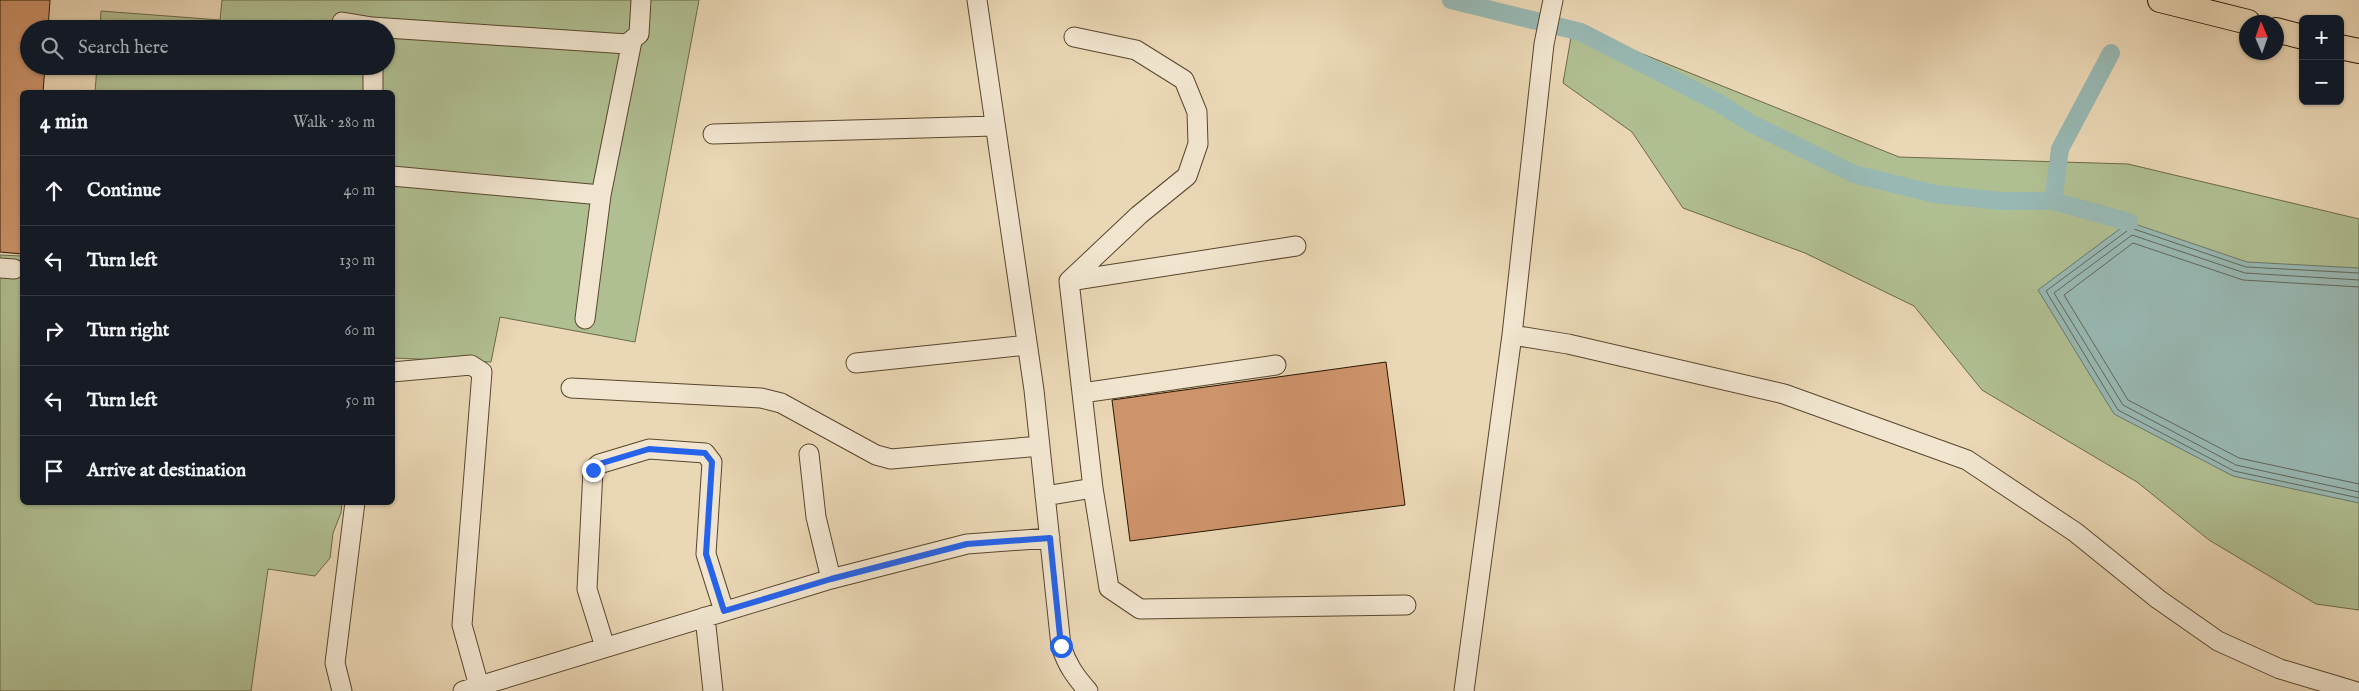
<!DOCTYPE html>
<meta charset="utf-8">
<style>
body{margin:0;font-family:"IM FELL English",serif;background:#242831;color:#f1f3f6}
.controls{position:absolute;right:15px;top:15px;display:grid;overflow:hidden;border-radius:8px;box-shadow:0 1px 4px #0004}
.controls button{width:45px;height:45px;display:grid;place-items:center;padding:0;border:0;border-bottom:1px solid #363941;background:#171b24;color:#f1f3f6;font:25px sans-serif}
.compass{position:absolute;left:2239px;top:15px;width:45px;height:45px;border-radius:50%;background:#171b24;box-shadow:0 1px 4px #0004;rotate:358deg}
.stop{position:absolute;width:15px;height:15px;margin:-11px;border:4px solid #2563eb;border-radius:50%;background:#fff}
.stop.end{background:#2563eb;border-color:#fff;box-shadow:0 1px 5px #0008}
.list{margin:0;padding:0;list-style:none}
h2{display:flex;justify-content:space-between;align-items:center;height:65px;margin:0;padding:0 20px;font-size:21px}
h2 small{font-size:16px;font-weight:400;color:#9ea1a6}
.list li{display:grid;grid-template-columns:32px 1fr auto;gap:15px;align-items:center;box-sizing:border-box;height:70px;padding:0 20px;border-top:1px solid #363941}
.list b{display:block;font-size:19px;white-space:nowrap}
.list em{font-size:16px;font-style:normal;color:#9ea1a6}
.icon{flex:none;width:28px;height:28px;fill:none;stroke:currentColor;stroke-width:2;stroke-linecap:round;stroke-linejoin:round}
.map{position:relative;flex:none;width:2359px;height:691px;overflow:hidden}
.search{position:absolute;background:#171b24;box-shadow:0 1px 4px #0004;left:20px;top:20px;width:375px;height:55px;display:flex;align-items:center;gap:12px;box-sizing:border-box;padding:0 18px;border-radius:28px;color:#9ea1a6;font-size:19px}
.panel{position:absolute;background:#171b24;box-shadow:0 1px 4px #0004;left:20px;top:90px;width:375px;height:415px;border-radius:8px}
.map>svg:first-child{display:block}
.green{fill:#b0bf92;stroke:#6c6a49}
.water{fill:#98b8b3;stroke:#6c776b}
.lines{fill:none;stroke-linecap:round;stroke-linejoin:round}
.shore{stroke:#60675a;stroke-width:1}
.canal{stroke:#98b8b3;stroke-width:18}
.building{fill:#cd936a;stroke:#291600}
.minor-casing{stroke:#59462d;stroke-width:21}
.major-casing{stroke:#291600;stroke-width:26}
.minor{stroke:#f1e5cf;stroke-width:19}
.major{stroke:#ead7b5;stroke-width:24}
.route{stroke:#2563eb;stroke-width:6}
</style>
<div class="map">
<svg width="2359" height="691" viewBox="0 0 2359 691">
<rect width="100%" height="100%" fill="#ead7b5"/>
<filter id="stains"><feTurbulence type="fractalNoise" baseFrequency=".004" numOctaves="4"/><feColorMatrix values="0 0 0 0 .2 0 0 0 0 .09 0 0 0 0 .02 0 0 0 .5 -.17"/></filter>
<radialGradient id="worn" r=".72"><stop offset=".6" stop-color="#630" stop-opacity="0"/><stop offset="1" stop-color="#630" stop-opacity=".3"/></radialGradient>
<!-- green -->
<path class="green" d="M222,0H699L635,342L500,317L491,362L393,358L392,92H95L97,66H386V29H100L101,11L220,20Z
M1573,26L1899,157L2128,164L2359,219V610L2316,604L2209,540L2137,482L1982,390L1914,306L1805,253L1683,208L1632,132L1563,83Z
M0,255L22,256V502L342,503L341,513L333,533L330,558L315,576L268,569L251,691H0Z"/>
<!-- water -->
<path class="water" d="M2129,222L2247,262L2359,268V503L2233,476L2114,414L2038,290Z"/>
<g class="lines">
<!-- shore -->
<path class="shore" d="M2359,273L2246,267L2131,228L2046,291L2118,410L2234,471L2359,498
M2359,280L2245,273L2132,235L2054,293L2123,405L2236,465L2359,492
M2359,287L2243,280L2133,243L2064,295L2128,400L2239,458L2359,484"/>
<!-- canal -->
<path class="canal" d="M1451,0L1581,32L1719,103L1750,123L1854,174L1935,194L2001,201H2053L2129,222
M2053,201L2060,149L2111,53"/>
</g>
<!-- building -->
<path class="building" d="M0,0H50L48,29H29V66H45L43,92H22V254L0,252Z
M1386,362L1405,505L1130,541L1112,400Z"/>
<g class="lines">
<defs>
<path id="minor" d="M977,0L1034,390L1061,646C1067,665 1075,676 1088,691
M342,22L372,27L627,44L639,34L641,0
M1074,37L1136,50L1184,80L1197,112L1198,144L1187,176L1139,215L1069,281L1093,488L1109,588L1140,609L1406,605
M373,66V92
M713,134L994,126
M392,176L601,195
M0,268L14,269
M1069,281L1296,246
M585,319L601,195L632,41
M1512,335L1568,344L1784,394L1967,460L2075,532L2158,599L2218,641L2280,669L2354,691
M856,363L1027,345
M392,372L471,365L482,372L462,625L479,686
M571,388L761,398L781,403L876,455L891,459L1040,446
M1082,393L1276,365
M809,454L816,517L831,579
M1045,496L1093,488
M705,617L713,691
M605,647L587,589L593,470L599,464L649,449L705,453L712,462L706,554L724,611
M342,691L335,663L355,502
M463,691L831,579L967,544L1050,538
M1464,691L1512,335L1544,44L1553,0"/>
<path id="major" d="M2160,0L2248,22
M2276,30L2303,37
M2340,47L2359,51"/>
</defs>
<!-- minor casing -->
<use href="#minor" class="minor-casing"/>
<!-- major casing -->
<use href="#major" class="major-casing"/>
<!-- minor -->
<use href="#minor" class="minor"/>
<!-- major -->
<use href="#major" class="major"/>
</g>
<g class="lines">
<!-- route -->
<path class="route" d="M593,470L599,464L649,449L705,453L712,462L706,554L724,611L831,579L967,544L1050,538L1061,646"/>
</g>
<rect width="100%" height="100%" filter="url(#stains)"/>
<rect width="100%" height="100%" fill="url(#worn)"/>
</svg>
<div class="controls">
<button>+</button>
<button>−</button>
</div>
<svg class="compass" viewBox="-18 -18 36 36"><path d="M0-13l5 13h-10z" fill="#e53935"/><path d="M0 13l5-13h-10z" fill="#9ea1a6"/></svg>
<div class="stop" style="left:1061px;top:646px"></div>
<div class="stop end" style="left:593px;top:470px"></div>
<div class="search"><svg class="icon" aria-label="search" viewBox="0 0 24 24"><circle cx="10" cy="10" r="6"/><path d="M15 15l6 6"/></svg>Search here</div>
<section class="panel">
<h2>4 min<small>Walk · 280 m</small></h2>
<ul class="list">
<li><svg class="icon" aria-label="ahead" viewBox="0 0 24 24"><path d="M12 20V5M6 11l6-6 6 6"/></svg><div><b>Continue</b></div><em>40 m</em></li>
<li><svg class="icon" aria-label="left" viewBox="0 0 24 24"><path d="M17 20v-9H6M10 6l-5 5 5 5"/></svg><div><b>Turn left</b></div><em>130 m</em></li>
<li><svg class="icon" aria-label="right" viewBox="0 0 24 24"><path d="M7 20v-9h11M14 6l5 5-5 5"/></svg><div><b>Turn right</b></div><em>60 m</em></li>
<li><svg class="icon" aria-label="left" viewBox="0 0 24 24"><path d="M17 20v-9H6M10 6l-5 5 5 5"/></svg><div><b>Turn left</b></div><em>50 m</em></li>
<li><svg class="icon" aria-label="arrive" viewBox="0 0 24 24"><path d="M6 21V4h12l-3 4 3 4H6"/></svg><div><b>Arrive at destination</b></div></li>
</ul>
</section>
</div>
